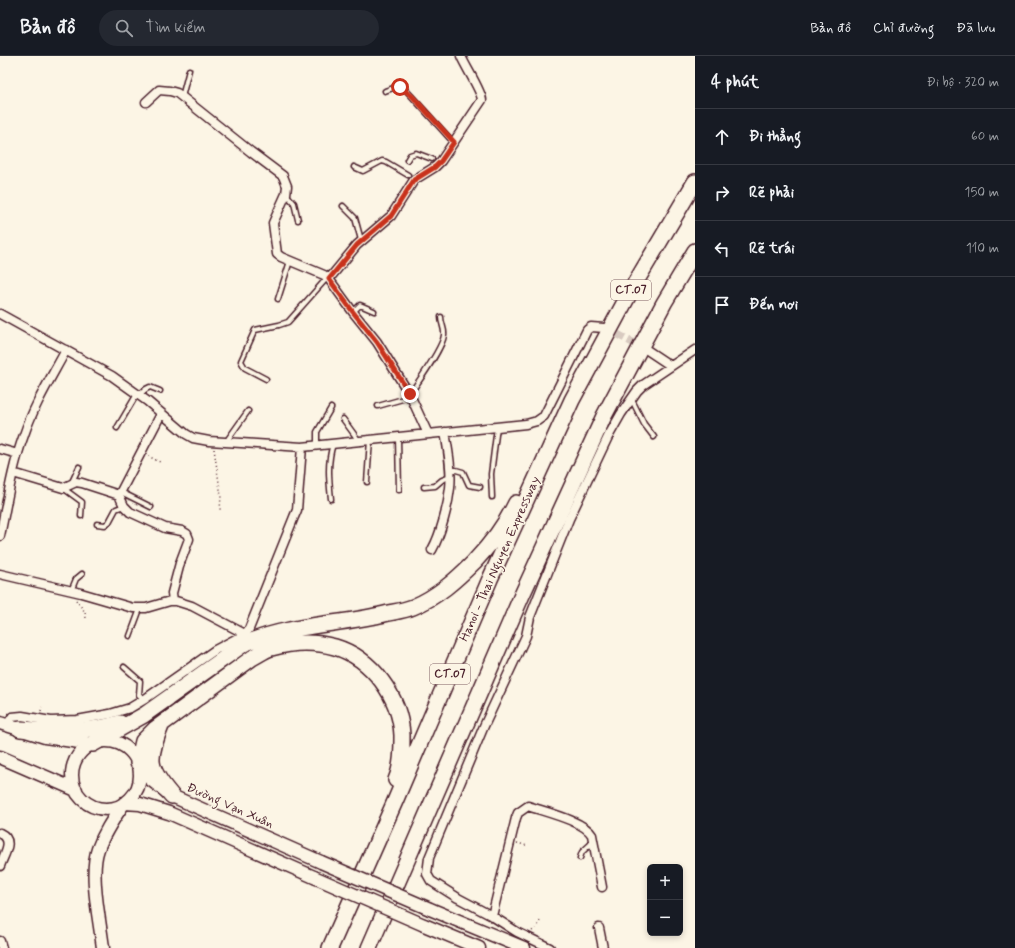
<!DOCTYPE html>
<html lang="vi">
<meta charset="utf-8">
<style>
body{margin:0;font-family:Mynerve,sans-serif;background:#242831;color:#f1f3f6}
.controls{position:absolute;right:12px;bottom:12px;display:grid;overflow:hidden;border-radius:6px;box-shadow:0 2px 6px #0003}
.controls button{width:36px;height:36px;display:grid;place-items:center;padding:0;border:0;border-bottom:1px solid #363941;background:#171b24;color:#f1f3f6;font:20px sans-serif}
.stop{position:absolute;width:12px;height:12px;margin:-9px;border:3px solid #c8321e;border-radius:50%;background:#fff}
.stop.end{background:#c8321e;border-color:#fff;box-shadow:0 1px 4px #0008}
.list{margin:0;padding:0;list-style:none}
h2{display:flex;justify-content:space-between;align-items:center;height:52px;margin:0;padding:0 16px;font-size:17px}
h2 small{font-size:13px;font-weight:400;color:#9ea1a6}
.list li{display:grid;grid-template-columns:26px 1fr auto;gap:12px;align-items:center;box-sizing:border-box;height:56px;padding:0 16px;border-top:1px solid #363941}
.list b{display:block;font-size:15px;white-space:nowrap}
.list em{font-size:13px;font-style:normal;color:#9ea1a6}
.icon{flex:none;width:22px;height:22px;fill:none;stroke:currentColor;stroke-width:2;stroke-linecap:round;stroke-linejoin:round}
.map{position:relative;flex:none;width:695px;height:892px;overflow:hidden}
header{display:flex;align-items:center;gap:24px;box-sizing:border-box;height:56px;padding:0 20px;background:#171b24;border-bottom:1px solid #363941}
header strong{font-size:19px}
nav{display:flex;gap:22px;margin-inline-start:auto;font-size:14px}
.search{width:280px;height:36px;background:#242831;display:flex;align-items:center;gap:10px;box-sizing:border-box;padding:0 14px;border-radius:22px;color:#9ea1a6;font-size:15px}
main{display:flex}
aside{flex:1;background:#171b24}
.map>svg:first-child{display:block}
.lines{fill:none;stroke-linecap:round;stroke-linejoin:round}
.street-tunnel{stroke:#d8cac0;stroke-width:8;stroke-dasharray:8 4;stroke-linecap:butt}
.lane-casing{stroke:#4a1f2b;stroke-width:7}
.street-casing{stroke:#4a1f2b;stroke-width:11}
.secondary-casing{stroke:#4a1f2b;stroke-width:15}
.highway-casing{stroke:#4a1f2b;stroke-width:18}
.path{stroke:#4a1f2b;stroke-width:1.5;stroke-dasharray:1 3;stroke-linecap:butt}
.lane{stroke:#fcf5e5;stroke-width:4}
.street{stroke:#fcf5e5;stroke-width:8}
.secondary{stroke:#fcf5e5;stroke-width:12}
.highway{stroke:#fcf5e5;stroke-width:15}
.secondary-bridge-casing{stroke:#4a1f2b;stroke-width:15;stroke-linecap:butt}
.secondary-bridge{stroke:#fcf5e5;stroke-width:12}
.route{stroke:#c8321e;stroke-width:5}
.labels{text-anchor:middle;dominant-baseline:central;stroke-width:3;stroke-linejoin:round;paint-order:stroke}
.shield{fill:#fcf5e5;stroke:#7f5f63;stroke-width:1}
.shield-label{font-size:12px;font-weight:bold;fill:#4a1f2b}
.street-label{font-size:13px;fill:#4a1f2b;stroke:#fcf5e5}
</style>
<header>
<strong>Bản đồ</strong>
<div class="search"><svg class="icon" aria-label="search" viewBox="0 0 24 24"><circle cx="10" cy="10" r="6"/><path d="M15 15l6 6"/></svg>Tìm kiếm</div>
<nav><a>Bản đồ</a><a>Chỉ đường</a><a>Đã lưu</a></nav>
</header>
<main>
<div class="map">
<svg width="695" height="892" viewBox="0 0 695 892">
<rect width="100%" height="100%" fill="#fcf5e5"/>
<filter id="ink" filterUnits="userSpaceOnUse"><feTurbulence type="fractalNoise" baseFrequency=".025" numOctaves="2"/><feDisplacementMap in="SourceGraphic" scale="8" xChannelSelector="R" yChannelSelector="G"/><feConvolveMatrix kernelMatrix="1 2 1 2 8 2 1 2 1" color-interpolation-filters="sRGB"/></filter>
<g filter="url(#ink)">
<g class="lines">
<!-- street-tunnel -->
<path class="street-tunnel" d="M607,273L643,292"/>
<defs>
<path id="lane" d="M385,35C393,32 398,29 406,34L453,86
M182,41L189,14
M407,104L410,99L416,97L432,103
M354,111L363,115L382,105L386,106L408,119
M286,138L294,147L298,164
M343,150L355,162L361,184
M278,243L290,205
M353,256L360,249L374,255
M266,323L245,312L241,305L255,274L279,269L288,266L327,222
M410,338C418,326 443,292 444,279C445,273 441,268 441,261
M139,339L146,333L150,331L160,335
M631,342L644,368L654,381
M378,350L410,341
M343,363L359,385
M117,372L137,338
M398,381L399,434
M226,386L248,355
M315,390L317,386V376L331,352
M450,414H456L463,416L469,429L480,431
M367,426L370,384
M71,428L79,411
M424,431L435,430L442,424L450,421
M63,432L82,446L81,460
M121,436L151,451
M492,441L491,418L497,371
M331,443C329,424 327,407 333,388
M97,468L105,469L109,466L116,453L124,450
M71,535L76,523L82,518
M130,580L140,553
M124,611L140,625L139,639L145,643
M580,802L582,796L593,786"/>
<path id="street" d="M146,46L159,34L170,35L177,37L251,96L283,120L287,130L286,138L273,167L277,198L281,201L324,219L329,223L353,256L377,286L410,339L428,378
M329,223L357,189L391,160L414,124L435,111L441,105L482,44C482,36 465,10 461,0
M0,258L112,320L147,345L186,378L193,382L209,385L302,391L297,454L294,461L249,573L245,578L215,594L145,643L130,652L110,658L77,664L51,665L22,660L12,661L7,669
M647,294L671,310
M302,391L526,368L537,365L544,360L587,274L591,271L604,272
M0,393L18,398
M13,417L63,432L76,426L82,427L119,439L124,450L130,456L165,472L182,475L187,478L189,483L180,507L172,537L173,545
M119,439L161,358
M0,480C7,446 12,411 24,379C34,349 51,322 66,294
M432,494C441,478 448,450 450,432C452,414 448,394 445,376
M0,518L81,537L133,552H146L170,545H176L192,550L245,578
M0,777C15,784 4,798 0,810
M492,860L516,762L518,757L528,750C545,756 584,765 592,779L602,831
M599,872L603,892
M0,885L2,892
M550,892L517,876L492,860L458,842L431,825L427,818L429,802L484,670L526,580L530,561L569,463L608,381L621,358L637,335L643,329L695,294"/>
<path id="secondary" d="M0,667L45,681L93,688
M72 719a34 34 0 1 1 68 0a34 34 0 1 1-68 0Z
M0,701L76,734
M139,708L151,724L172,740L321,806
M430,853L524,892
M424,869L479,892
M103,892C100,865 89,818 98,793C104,776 114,762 124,747L140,748L169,757L314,821"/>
<path id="highway" d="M161,670C147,704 148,712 172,740
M20,673C54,675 88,677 120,667
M93,688L144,659L244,588C287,569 335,569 380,559C391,556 403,555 413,551C437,541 456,524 474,506C490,489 506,468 516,447
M138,707L143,685L155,673L252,602C258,599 265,594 271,592C292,586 314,585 335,591C372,602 400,641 402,679C402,694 402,710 396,724
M330,892L396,743L490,523L572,344L634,229L695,126
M369,892L522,539L604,360L664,247L695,195"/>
</defs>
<!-- lane casing -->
<use href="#lane" class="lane-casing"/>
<!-- street casing -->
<use href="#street" class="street-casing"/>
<!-- secondary casing -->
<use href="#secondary" class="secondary-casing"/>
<!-- highway casing -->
<use href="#highway" class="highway-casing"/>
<!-- path -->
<path class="path" d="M214,393L221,440L220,454
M148,400L160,406
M76,544L85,556L86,562
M41,655L42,651
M517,787L528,790
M532,875L536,872L540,865"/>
<!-- lane -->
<use href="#lane" class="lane"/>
<!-- street -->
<use href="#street" class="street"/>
<!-- secondary -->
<use href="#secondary" class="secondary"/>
<!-- highway -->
<use href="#highway" class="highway"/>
<defs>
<path id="secondary-bridge" d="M321,806L430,853
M314,821L424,869"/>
</defs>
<!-- secondary-bridge casing -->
<use href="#secondary-bridge" class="secondary-bridge-casing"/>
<!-- secondary-bridge -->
<use href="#secondary-bridge" class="secondary-bridge"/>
</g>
</g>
<g class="lines" filter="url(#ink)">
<!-- route -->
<path class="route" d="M400,31L412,40L454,86L441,105L435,111L414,124L391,160L357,189L329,223L353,256L377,286L410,338"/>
</g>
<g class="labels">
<!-- shield labels -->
<g class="shield">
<rect x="611" y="224" width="40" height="20" rx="3"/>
<rect x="430" y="608" width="40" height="20" rx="3"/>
</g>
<g class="shield-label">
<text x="631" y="234">CT.07</text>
<text x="450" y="618">CT.07</text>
</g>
<!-- street labels -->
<g class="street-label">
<text transform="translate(500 503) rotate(-66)">Hanoi - Thai Nguyen Expressway</text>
<text transform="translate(230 750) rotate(24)">Đường Vạn Xuân</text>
</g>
</g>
</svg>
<div class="controls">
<button>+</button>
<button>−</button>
</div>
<div class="stop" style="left:400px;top:31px"></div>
<div class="stop end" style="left:410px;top:338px"></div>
</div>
<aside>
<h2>4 phút<small>Đi bộ · 320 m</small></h2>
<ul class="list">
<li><svg class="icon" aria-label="ahead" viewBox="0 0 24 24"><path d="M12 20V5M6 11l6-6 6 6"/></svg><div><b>Đi thẳng</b></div><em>60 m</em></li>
<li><svg class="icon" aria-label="right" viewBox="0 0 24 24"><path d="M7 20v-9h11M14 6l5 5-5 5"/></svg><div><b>Rẽ phải</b></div><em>150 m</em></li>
<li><svg class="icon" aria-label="left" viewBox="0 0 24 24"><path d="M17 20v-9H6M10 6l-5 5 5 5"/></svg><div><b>Rẽ trái</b></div><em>110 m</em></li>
<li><svg class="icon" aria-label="arrive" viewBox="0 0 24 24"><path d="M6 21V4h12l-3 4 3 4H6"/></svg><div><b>Đến nơi</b></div></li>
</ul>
</aside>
</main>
